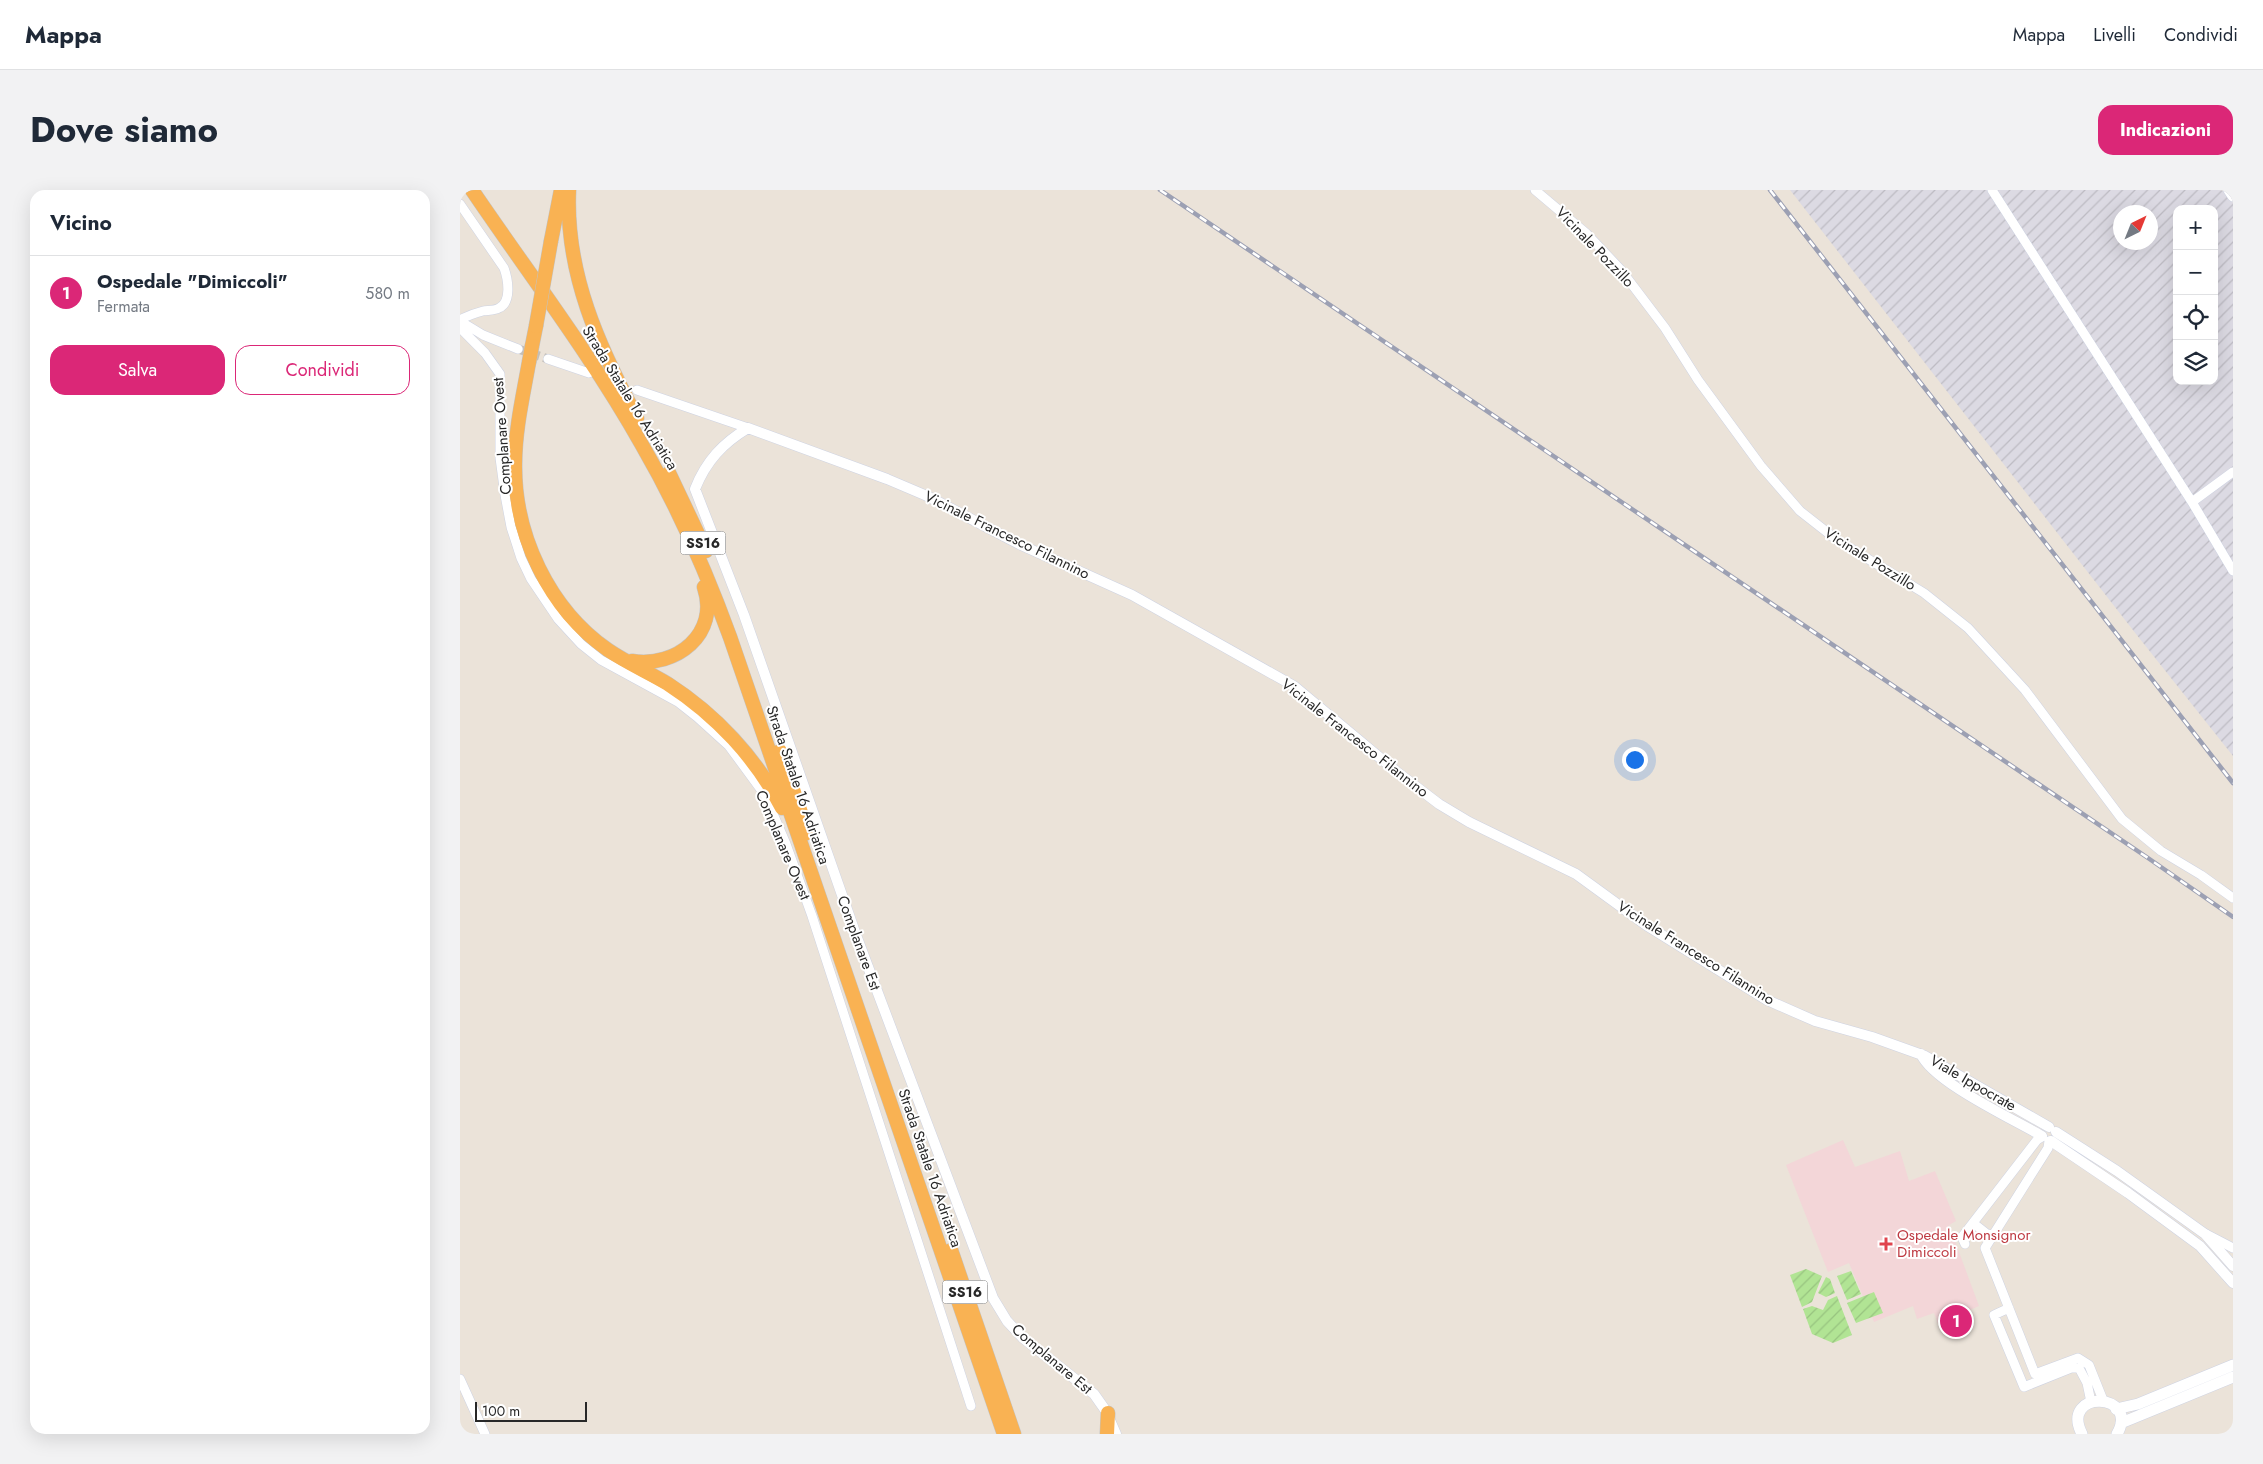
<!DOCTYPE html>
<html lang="it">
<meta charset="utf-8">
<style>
body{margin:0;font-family:Jost,sans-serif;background:#f2f2f3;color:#1f2937}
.controls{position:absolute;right:15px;top:15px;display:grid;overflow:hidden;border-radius:10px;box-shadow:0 5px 20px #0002}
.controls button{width:45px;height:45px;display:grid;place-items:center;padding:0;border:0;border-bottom:1px solid #e0e1e3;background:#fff;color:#1f2937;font:25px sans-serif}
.compass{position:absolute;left:1653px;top:15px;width:45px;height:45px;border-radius:50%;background:#fff;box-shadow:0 5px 20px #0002;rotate:43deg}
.scale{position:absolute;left:15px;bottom:12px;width:112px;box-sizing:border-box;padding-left:5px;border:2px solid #282828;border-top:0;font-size:14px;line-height:18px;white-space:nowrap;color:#282828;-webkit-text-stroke:4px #fff;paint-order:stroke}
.you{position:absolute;left:1174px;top:569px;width:18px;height:18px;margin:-12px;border:4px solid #fff;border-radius:50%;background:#1a73e8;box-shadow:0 0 0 8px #1a73e833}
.badge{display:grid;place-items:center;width:32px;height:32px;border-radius:50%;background:#db2777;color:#fff;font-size:16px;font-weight:700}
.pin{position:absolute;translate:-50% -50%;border:2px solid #fff;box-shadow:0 1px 5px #0006}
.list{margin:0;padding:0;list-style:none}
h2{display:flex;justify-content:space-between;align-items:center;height:65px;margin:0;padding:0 20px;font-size:21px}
h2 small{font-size:16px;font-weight:400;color:#747a83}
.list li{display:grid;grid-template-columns:32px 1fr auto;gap:15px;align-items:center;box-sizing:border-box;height:75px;padding:0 20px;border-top:1px solid #e0e1e3}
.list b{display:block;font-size:19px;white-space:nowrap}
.list p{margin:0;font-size:16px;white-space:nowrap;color:#747a83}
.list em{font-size:16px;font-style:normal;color:#747a83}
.actions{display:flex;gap:10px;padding:15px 20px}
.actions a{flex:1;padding:11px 0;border:1px solid #db2777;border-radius:15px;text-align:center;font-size:18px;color:#db2777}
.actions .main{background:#db2777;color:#fff}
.icon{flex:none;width:28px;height:28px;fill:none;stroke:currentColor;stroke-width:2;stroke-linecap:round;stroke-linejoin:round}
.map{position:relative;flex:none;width:1773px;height:1244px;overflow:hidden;border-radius:15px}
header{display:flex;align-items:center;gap:30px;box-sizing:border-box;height:70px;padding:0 25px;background:#fff;border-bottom:1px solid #e0e1e3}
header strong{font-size:24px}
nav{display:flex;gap:28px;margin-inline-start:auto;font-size:18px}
.intro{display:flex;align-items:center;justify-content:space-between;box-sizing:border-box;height:120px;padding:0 30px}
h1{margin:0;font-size:35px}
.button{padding:12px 22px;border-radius:15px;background:#db2777;color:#fff;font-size:18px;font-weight:700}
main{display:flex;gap:30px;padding:0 30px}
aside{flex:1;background:#fff;border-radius:15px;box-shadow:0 5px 20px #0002}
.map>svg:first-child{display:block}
.industrial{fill:url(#industrial-furrows);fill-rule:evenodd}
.medical{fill:#f3d6d8}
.garden{fill:url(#garden-furrows)}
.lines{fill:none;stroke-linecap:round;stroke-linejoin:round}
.minor-tunnel{stroke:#c4beb6;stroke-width:9;stroke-dasharray:9 4.5;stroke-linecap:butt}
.minor-casing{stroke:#ced3e2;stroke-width:10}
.tertiary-casing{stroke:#ced3e2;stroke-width:11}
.secondary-casing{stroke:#ced3e2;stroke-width:12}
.trunk-casing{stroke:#c3c3c3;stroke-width:15}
.minor{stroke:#fff;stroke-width:9}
.tertiary{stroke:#fff;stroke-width:10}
.secondary{stroke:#fff;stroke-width:11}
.trunk{stroke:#f9b253;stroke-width:14}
.rail-casing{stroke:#9ca0b3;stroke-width:4.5}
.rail{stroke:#fff;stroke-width:2.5;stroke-dasharray:8;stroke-linecap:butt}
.trunk-bridge-casing{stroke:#c3c3c3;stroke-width:15;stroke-linecap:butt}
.trunk-bridge{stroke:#f9b253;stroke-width:14}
.health-dot{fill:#e0444e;stroke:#fff;stroke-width:2}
.labels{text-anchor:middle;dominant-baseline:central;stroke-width:4;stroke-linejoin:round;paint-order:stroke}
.shield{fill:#fff;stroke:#686868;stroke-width:1}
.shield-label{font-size:14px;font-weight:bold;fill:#282828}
.street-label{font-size:15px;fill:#282828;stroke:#fff}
.health-label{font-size:15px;fill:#be3a42;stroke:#fff;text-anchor:start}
</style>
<header>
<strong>Mappa</strong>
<nav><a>Mappa</a><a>Livelli</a><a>Condividi</a></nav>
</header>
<div class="intro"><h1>Dove siamo</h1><a class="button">Indicazioni</a></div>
<main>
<aside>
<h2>Vicino<small></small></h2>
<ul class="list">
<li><span class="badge">1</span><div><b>Ospedale &quot;Dimiccoli&quot;</b><p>Fermata</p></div><em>580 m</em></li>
</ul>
<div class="actions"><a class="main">Salva</a><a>Condividi</a></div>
</aside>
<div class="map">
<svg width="1773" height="1244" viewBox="0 0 1773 1244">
<defs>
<pattern id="industrial-furrows" width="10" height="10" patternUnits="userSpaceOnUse" patternTransform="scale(1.25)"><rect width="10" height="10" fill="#dcdae3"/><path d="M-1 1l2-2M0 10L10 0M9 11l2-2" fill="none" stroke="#bdbbc3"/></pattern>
<pattern id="garden-furrows" width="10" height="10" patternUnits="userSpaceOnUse" patternTransform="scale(1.25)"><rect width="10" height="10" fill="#b1e494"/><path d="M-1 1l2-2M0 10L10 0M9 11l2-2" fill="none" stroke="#98c480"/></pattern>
</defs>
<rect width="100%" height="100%" fill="#ebe3d9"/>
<!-- industrial -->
<path class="industrial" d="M1330,0H1773V566L1676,444ZM1717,19H1754V191H1717ZM1660,22H1690V52H1660Z"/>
<!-- medical -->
<path class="medical" d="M1383,950L1395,977L1440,961L1449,991L1475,981L1496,1031L1489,1035L1519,1116L1478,1134L1474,1123L1457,1129L1453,1116L1414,1132L1389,1073L1368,1082L1326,975Z"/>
<!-- garden -->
<path class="garden" d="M1346,1079L1362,1086L1352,1112L1342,1117L1330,1085Z
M1391,1081L1401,1104L1387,1110L1377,1086Z
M1366,1087L1370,1089L1375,1103L1366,1107L1358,1103Z
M1414,1102L1423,1123L1396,1133L1387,1113Z
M1377,1106L1392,1145L1373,1153L1352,1144L1343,1119L1352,1116L1363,1120L1368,1110Z"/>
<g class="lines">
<!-- minor-tunnel -->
<path class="minor-tunnel" d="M58,159L88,169"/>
<defs>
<path id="minor" d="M1075,0L1127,44L1161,80L1205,138L1238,190L1301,276L1340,321L1377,350L1464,403L1508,438L1565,500L1662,629L1701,661L1741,685L1773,708
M1532,0L1732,312L1773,381
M0,14L44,78C48,89 52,112 39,118C34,121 27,120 23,121C15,123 7,126 0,130
M0,131L23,145L58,159
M0,134L3,141L25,163L40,184V268L45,305L51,337L61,368L71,389L98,429L121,454L141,470L218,512L237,527L269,556L305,605L326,654L352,726L511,1216
M88,169L129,183
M177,200L288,238
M1732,312L1773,282
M1589,951L1588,958L1525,1058L1575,1184L1618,1168L1629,1175L1643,1210
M1513,1033L1527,1044L1533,1045
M1746,1044L1773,1058
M1505,1054L1502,1047L1577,950L1582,947
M1549,1118L1534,1125L1564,1197L1611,1178H1619L1627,1193L1631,1212
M0,1189L25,1244"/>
<path id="tertiary" d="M1461,864C1473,892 1553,929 1582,946
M1596,942L1657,981L1745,1044L1773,1076
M1591,951L1668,1003L1740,1056L1773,1093
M656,1244L646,1221L634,1204L563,1148L547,1131L533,1108L396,745L284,425L235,299C246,271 263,253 288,238L427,289L467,306L561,355L672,405L834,496L937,582L979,614L1009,632L1116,684L1186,735L1307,810L1355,831L1412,847L1465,866L1589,937"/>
<path id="secondary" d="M1769,0L1773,6
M1656,1219L1678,1214L1773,1175
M1661,1233L1773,1187
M1622,1244C1599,1199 1681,1202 1657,1244"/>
<path id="trunk" d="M12,0C69,84 132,166 182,255C218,317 246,381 270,447L544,1244
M109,0C105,83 139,157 177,228
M91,51L101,0
M72,156L76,136
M69,172C63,206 55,240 55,274C54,345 89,419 148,460C167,473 188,482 208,494C256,525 296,568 322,618
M209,283L246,361
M172,471C216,478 260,444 244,397
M320,561L348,643
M491,1060L554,1244
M647,1244L648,1223"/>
</defs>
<!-- minor casing -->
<use href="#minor" class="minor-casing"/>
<!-- tertiary casing -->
<use href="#tertiary" class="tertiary-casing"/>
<!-- secondary casing -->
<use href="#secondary" class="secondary-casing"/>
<!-- trunk casing -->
<use href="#trunk" class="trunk-casing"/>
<!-- minor -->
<use href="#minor" class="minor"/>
<!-- tertiary -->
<use href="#tertiary" class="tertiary"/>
<!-- secondary -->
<use href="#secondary" class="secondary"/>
<!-- trunk -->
<use href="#trunk" class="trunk"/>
<defs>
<path id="rail" d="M700,0L1688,668L1773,727
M1310,0L1773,593"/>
</defs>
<!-- rail casing -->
<use href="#rail" class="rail-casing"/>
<!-- rail -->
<use href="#rail" class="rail"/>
<defs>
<path id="trunk-bridge" d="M76,136L91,51
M69,172L72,156"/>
</defs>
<!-- trunk-bridge casing -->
<use href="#trunk-bridge" class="trunk-bridge-casing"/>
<!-- trunk-bridge -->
<use href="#trunk-bridge" class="trunk-bridge"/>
</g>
<!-- markers -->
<path class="health-dot" d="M1423.5 1046.5h5v5h5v5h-5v5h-5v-5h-5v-5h5z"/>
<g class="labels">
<!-- shield labels -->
<g class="shield">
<rect x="220.5" y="341.5" width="45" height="23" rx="4"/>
<rect x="482.5" y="1090.5" width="45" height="23" rx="4"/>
</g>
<g class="shield-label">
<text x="243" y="353">SS16</text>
<text x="505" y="1102">SS16</text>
</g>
<!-- street labels -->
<g class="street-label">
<text transform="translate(1135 57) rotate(46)">Vicinale Pozzillo</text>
<text transform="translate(170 208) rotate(58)">Strada Statale 16 Adriatica</text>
<text transform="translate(42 246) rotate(-94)">Complanare Ovest</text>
<text transform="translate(547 345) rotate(26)">Vicinale Francesco Filannino</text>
<text transform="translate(1410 369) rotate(32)">Vicinale Pozzillo</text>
<text transform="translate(895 548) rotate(38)">Vicinale Francesco Filannino</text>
<text transform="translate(338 595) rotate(71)">Strada Statale 16 Adriatica</text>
<text transform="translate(323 655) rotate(67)">Complanare Ovest</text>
<text transform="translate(399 753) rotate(70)">Complanare Est</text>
<text transform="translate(1236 763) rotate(32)">Vicinale Francesco Filannino</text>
<text transform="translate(1513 893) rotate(30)">Viale Ippocrate</text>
<text transform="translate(470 978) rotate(71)">Strada Statale 16 Adriatica</text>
<text transform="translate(592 1169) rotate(40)">Complanare Est</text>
</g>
<!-- health labels -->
<g class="health-label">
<text x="1437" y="1045">Ospedale Monsignor<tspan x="1437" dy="17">Dimiccoli</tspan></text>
</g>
</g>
</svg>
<div class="controls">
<button>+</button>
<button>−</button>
<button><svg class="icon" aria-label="locate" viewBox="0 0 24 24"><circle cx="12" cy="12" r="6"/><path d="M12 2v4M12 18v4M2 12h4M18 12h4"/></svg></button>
<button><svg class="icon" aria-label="layers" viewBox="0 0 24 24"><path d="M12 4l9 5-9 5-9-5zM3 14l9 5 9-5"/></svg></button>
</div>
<svg class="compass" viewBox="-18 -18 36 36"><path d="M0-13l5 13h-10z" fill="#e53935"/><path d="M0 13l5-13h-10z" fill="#747a83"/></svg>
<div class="scale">100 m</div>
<div class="you"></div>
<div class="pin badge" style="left:1496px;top:1131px">1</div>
</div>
</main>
